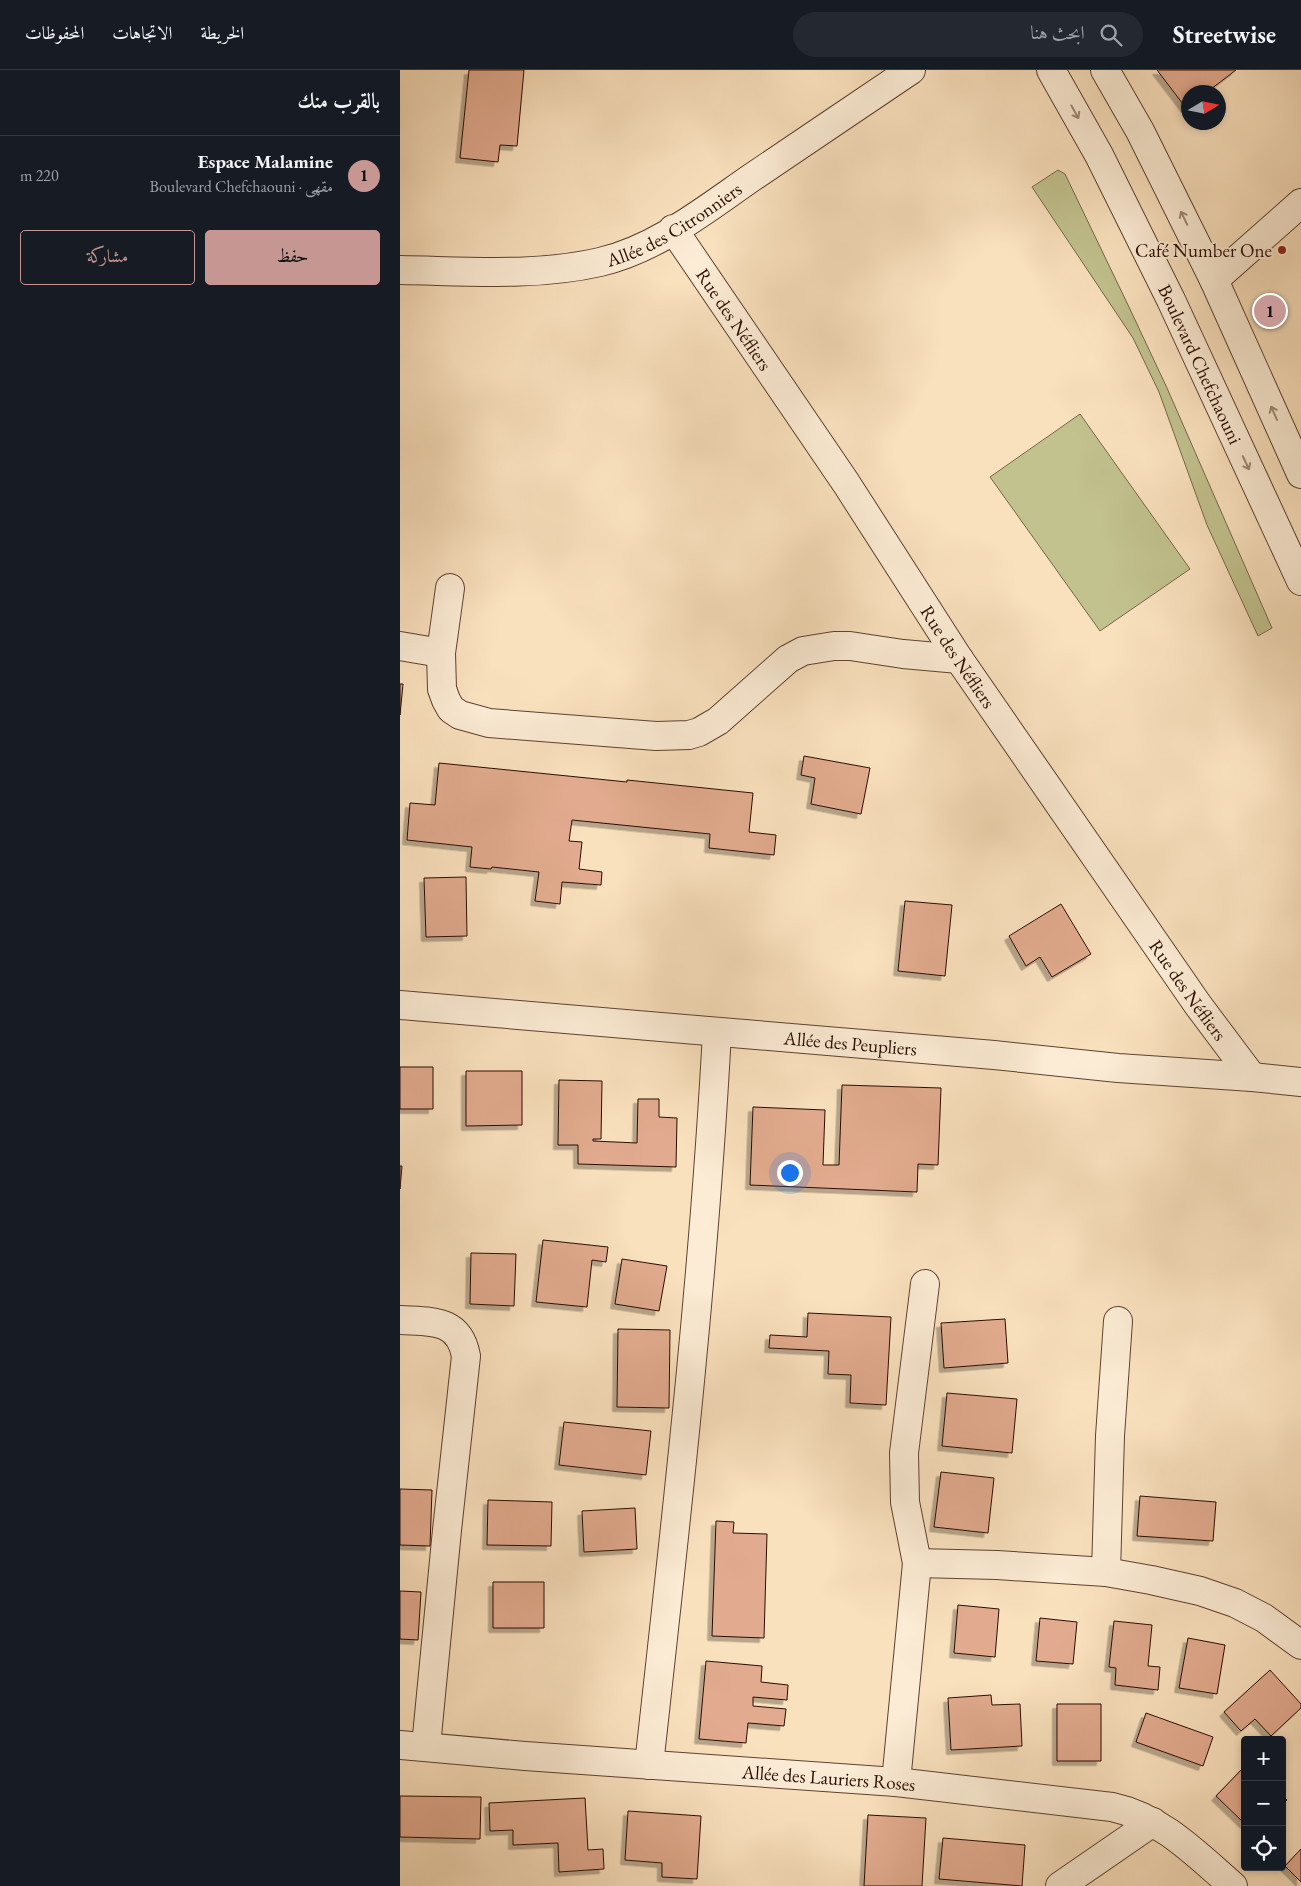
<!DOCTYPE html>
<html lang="ar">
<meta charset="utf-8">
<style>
body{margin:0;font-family:"EB Garamond",Amiri,serif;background:#242831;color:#f1f3f6;direction:rtl}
.controls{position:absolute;right:15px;bottom:15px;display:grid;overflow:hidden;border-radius:5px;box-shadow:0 2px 8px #0003}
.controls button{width:45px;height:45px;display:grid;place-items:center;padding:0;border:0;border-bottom:1px solid #363941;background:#171b24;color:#f1f3f6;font:25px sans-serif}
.compass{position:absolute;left:781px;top:15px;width:45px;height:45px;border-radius:50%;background:#171b24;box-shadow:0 2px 8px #0003;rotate:80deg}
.you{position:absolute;left:389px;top:1102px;width:18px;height:18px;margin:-12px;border:4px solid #fff;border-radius:50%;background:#1a73e8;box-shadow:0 0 0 8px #1a73e833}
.badge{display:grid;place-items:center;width:32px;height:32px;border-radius:50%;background:#c59692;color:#111;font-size:16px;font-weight:700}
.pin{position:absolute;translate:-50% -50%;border:2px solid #fff;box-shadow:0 1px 5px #0006}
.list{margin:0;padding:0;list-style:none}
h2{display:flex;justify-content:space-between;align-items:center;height:65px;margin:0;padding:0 20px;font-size:21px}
h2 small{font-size:16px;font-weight:400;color:#9ea1a6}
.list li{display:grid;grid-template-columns:32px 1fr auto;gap:15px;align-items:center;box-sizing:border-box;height:80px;padding:0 20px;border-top:1px solid #363941}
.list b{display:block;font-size:19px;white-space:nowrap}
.list p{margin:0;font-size:16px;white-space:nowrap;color:#9ea1a6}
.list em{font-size:16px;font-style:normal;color:#9ea1a6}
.actions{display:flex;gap:10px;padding:15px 20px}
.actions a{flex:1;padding:11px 0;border:1px solid #c59692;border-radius:5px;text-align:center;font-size:18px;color:#c59692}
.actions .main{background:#c59692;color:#111}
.icon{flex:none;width:28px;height:28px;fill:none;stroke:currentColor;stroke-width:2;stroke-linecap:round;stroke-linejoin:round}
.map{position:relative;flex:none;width:901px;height:1816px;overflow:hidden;direction:ltr}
header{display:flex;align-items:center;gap:30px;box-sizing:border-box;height:70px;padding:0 25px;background:#171b24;border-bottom:1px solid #363941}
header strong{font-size:24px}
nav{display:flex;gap:28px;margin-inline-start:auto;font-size:18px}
.search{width:350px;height:45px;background:#242831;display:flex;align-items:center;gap:12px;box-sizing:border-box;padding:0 18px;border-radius:28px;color:#9ea1a6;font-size:19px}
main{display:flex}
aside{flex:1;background:#171b24}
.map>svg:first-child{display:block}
.green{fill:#c2c28f;stroke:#766748}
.building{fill:#e2ab8f;stroke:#2a0c01;filter:url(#shadow)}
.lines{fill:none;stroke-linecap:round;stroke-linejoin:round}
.minor-casing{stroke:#5e4130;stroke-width:30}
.tertiary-casing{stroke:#5e4130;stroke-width:30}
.minor{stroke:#fcecd5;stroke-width:28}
.tertiary{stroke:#fcecd5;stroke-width:28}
.oneway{stroke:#9e8776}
.poi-dot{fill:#8f2418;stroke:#fcecd5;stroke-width:2}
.labels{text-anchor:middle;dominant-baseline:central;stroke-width:4;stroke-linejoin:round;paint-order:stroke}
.street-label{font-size:19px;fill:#2a0c01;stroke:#fcecd5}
.poi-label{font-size:19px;fill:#2a0c01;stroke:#fcecd5;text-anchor:end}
</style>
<header>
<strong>Streetwise</strong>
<div class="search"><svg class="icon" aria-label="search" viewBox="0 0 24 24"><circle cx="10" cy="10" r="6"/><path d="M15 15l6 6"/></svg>ابحث هنا</div>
<nav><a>الخريطة</a><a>الاتجاهات</a><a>المحفوظات</a></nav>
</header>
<main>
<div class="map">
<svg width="901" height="1816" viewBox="0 0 901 1816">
<defs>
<filter id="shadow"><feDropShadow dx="-4.5" dy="4.5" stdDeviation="0" flood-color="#0004"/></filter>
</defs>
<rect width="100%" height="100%" fill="#fae1be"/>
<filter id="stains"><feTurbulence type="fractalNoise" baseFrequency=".004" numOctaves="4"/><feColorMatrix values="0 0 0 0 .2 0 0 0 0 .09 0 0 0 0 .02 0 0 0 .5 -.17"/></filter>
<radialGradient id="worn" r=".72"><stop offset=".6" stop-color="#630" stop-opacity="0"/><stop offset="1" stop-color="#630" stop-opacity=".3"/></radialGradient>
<!-- green -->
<path class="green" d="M658,100L665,104L729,237L767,318L872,558L858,566L807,455L759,322L733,268L632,117Z
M680,344L790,499L700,561L590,407Z"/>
<!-- building -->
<path class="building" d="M69,0H124L117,76L100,75L98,92L60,88Z
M757,0H836L807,22H788V37L786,38Z
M0,614H3L0,645Z
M404,686L470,698L461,744L411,734L415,708L401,705Z
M39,693L227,712V710L353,723L349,762L376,765L374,785L309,778L310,764L172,750L169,771L182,772L179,799L202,802L201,815L162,812L160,834L135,831L139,802L92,797L91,799L70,797L72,777L7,770L10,733L35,735Z
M66,807L67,866L26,867L24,808Z
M505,831L552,835L545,906L498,901Z
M661,834L691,884L652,907L640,887L626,896L609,866Z
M0,997H33V1039H0Z
M66,1001H122V1055L66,1056Z
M159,1010L202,1011L201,1069H193V1071L237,1073L238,1029H259V1047L277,1048L276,1097L178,1094V1075H158Z
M442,1015L541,1018L538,1095L518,1094L517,1122L350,1115L353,1037L425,1040L423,1095H439Z
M0,1096H2L0,1119Z
M143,1170L208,1177L206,1192L192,1190L187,1237L136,1232Z
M71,1183L116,1184L114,1236L70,1234Z
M222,1189L267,1196L259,1241L215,1234Z
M408,1243L491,1247L486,1335L450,1333L451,1305L428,1304L429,1281L369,1278L370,1265L407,1267Z
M605,1249L608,1293L544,1298L541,1253Z
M218,1259L270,1260L269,1338L217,1337Z
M547,1323L617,1329L612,1383L542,1376Z
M164,1352L251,1361L246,1405L159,1395Z
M541,1402L594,1408L588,1463L534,1457Z
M0,1419L32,1420L30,1476L0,1475Z
M740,1426L816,1432L813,1471L737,1466Z
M88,1430L152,1432L151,1476L87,1475Z
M235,1438L237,1479L184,1482L182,1441Z
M316,1451L334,1452L333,1463L367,1464L364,1568L312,1566Z
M93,1512H144V1558H93Z
M0,1521L21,1522L18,1570L0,1569Z
M558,1535L599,1539L595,1587L554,1583Z
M640,1548L677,1552L673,1594L636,1591Z
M714,1551L752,1555L748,1596L760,1597L758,1620L715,1615L716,1598L709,1597Z
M788,1568L825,1575L817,1624L779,1618Z
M306,1591L362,1596L361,1612L388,1615L387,1630L353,1627V1636L386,1639L384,1656L348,1653L346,1673L299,1669Z
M870,1600L901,1634V1638L871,1666L855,1649L841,1661L824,1642Z
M591,1625L592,1635L620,1634L622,1676L551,1680L548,1628Z
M657,1634H701V1691H657Z
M746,1643L813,1667L803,1696L736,1672Z
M845,1696V1754L816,1726Z
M882,1725L887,1730L882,1735Z
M0,1726L81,1727L80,1769L0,1767Z
M185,1728L188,1780L203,1779L204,1799L159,1802L158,1773L113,1775V1760L90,1761L89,1733Z
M228,1741L301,1746L297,1809L262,1807V1793L225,1790Z
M468,1745L526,1748L522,1816H464Z
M543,1768L625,1775L622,1816L539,1809Z
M901,1779V1812L885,1796Z"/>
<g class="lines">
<defs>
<g id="minor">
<path id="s1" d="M273,159L446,413L559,589L798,935L852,1007"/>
<path id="s2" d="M0,200C65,201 135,207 200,192C256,179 305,140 351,108C404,72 458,36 511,0"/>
<path d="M814,210L901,133"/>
<path d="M50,518L41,583L42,619L46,630L51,639L60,645L89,653L256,666L289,665L299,662L318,651L388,589L403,581L434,576H450L503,584L559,589"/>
<path d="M0,576L41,583"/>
<path id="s3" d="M0,935L594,985L718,998L852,1007L901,1012"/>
<path d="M0,1250C31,1252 59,1248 66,1286L47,1460L26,1676"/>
<path d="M517,1493L597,1495L706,1502L751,1510L800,1521L835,1533L864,1548L901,1575"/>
<path d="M706,1502L710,1366L718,1251"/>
<path id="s4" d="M0,1675L125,1686L496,1712L712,1737C762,1748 795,1783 833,1816"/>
<path d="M249,1695C276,1451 304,1207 317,962"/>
<path d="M496,1712L517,1493L505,1432L504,1383L525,1214"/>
<path d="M660,1816L753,1752"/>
</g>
<g id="tertiary">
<path id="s5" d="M651,0L699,85L771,230L901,511"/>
<path d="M705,0L740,61L814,210L901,404"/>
</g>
</defs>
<!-- minor casing -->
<use href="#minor" class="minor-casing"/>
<!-- tertiary casing -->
<use href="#tertiary" class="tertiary-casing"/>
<!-- minor -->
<use href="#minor" class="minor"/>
<!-- tertiary -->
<use href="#tertiary" class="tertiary"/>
</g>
<!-- one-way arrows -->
<defs><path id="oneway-shaft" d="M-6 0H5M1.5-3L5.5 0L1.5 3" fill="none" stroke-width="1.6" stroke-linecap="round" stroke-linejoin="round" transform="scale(1.25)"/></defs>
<g class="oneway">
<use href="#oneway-shaft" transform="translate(675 42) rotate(61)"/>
<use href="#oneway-shaft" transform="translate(784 148) rotate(-116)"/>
<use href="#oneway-shaft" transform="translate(874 343) rotate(-114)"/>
<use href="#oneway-shaft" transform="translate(846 393) rotate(65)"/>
</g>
<!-- markers -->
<circle class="poi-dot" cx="882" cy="180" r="5"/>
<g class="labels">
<!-- street labels -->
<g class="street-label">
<text stroke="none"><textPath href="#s2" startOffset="284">Allée des Citronniers</textPath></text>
<text stroke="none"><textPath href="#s1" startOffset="109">Rue des Néfliers</textPath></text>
<text stroke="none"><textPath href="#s5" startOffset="330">Boulevard Chefchaouni</textPath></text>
<text stroke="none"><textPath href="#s1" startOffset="514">Rue des Néfliers</textPath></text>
<text stroke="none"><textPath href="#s1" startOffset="919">Rue des Néfliers</textPath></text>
<text stroke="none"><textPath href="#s3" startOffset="452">Allée des Peupliers</textPath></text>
<text stroke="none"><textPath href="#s4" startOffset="430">Allée des Lauriers Roses</textPath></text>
</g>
<!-- poi labels -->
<g class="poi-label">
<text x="872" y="180">Café Number One</text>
</g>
</g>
<rect width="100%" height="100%" filter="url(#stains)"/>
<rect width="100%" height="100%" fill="url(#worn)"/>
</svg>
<div class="controls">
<button>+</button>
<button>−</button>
<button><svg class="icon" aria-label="locate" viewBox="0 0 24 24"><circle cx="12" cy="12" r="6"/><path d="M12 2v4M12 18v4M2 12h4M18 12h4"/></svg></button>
</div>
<svg class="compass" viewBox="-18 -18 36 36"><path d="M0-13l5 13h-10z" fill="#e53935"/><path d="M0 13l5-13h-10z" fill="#9ea1a6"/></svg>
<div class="you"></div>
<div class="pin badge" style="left:870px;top:241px">1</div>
</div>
<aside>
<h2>بالقرب منك<small></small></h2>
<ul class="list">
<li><span class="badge">1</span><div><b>Espace Malamine</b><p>مقهى · Boulevard Chefchaouni</p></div><em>220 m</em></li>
</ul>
<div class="actions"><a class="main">حفظ</a><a>مشاركة</a></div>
</aside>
</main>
